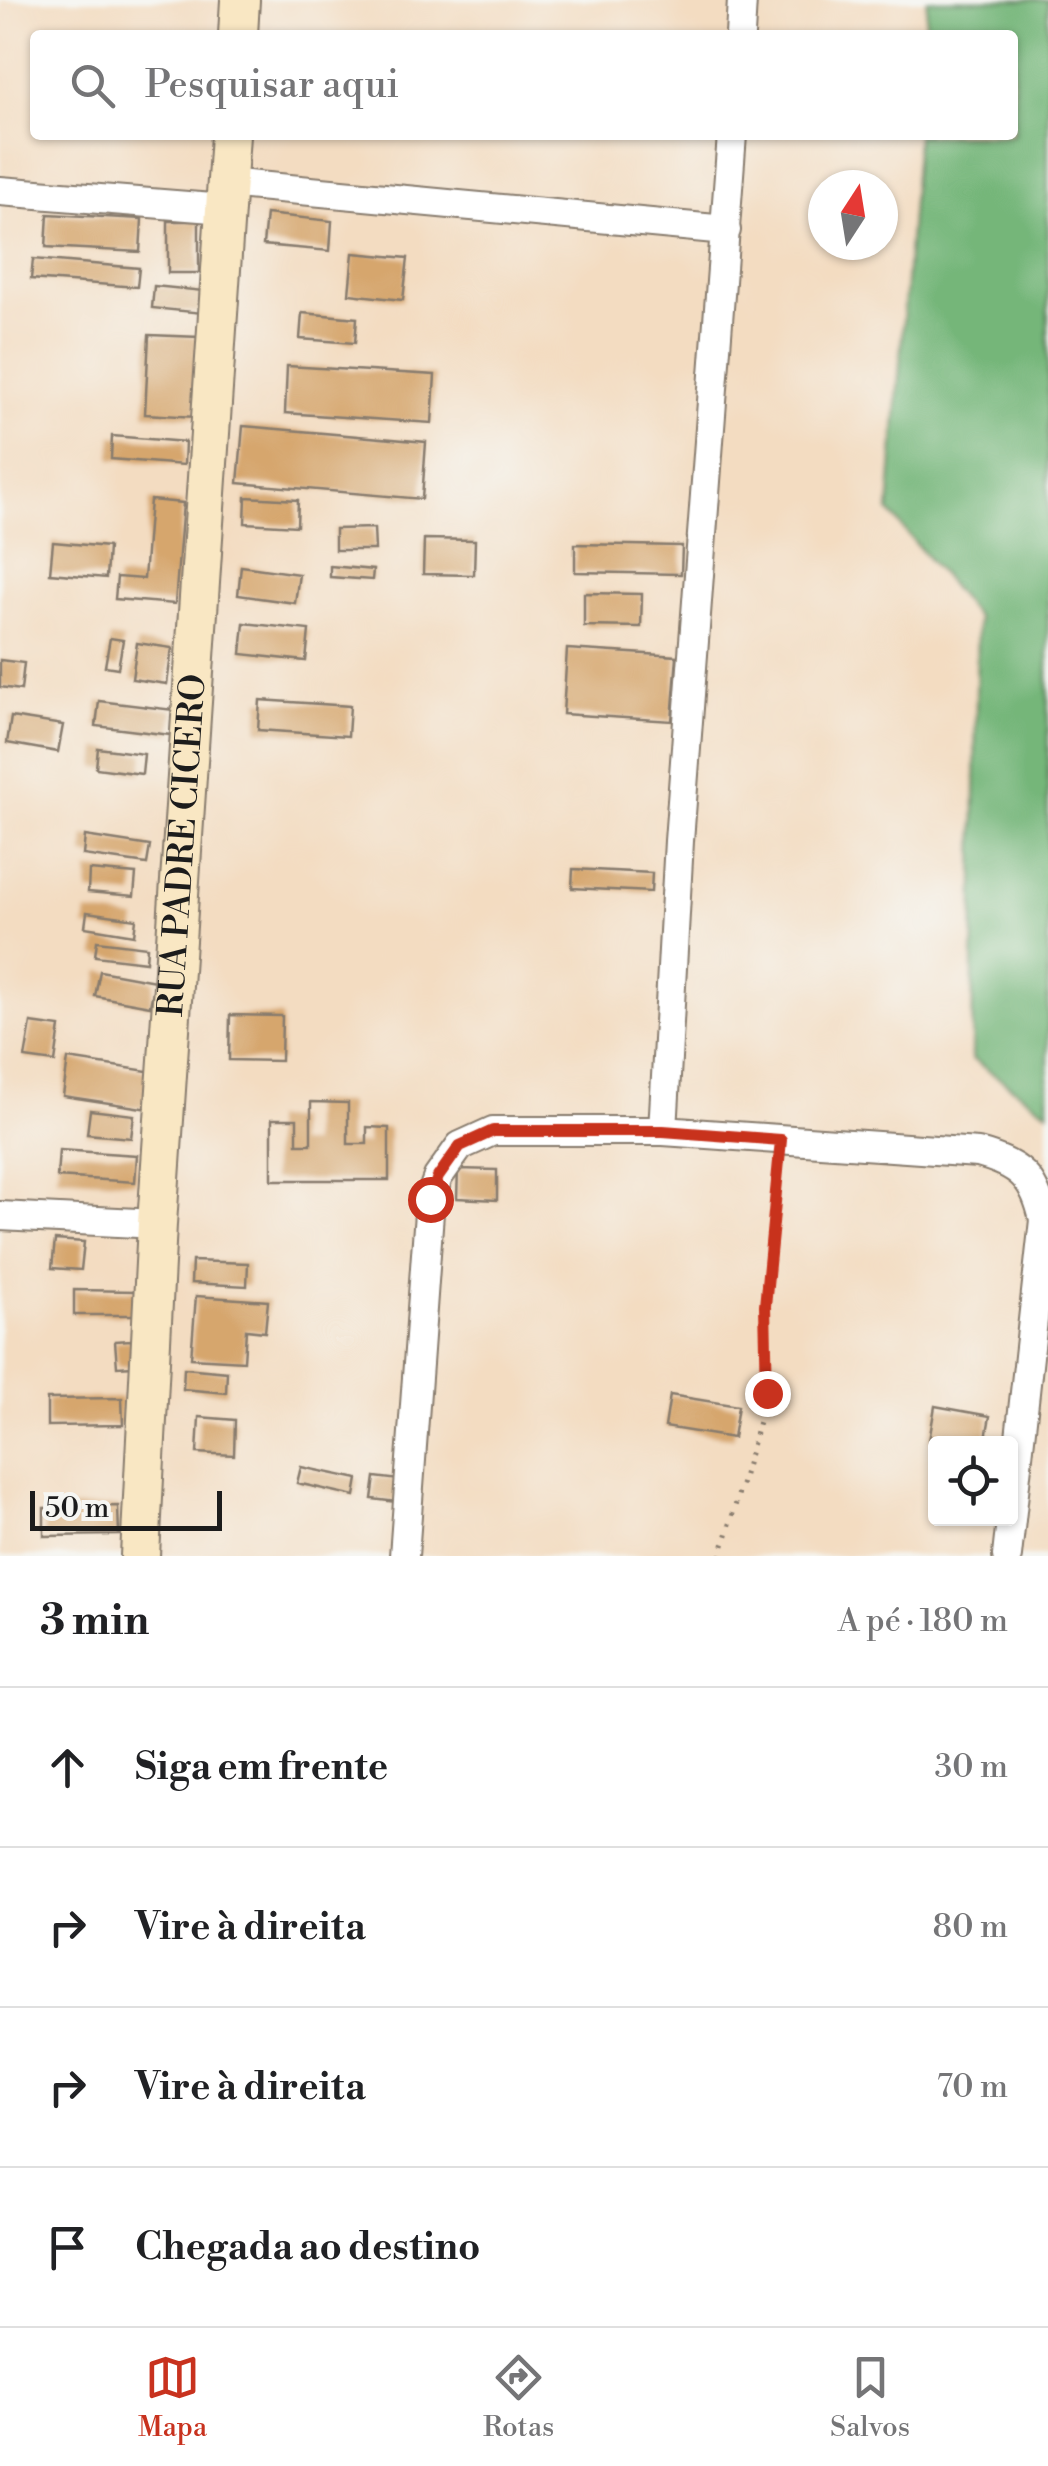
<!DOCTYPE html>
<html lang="pt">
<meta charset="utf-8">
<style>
body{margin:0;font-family:"Libre Bodoni",serif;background:#f2f2f2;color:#202124}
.controls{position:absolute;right:30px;bottom:30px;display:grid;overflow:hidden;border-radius:10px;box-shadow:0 2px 8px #0004}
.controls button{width:90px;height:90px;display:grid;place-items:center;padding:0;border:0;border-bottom:2px solid #e0e0e0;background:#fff;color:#202124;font:50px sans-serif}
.compass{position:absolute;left:808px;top:170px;width:90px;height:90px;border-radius:50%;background:#fff;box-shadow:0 2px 8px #0004;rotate:12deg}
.scale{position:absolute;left:30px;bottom:25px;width:192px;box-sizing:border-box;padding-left:10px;border:5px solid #1c1c1c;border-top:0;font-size:28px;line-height:35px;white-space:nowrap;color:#1c1c1c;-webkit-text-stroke:8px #f6f6f2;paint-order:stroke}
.stop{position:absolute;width:30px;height:30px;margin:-22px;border:8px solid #c8321e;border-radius:50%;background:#fff}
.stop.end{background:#c8321e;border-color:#fff;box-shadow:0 2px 10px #0008}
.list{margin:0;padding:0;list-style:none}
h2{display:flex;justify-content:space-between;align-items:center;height:130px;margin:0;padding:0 40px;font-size:42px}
h2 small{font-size:32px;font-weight:400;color:#757577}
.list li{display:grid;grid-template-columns:65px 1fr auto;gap:30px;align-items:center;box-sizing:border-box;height:160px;padding:0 40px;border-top:2px solid #e0e0e0}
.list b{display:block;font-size:38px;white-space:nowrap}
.list em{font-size:32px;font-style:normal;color:#757577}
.icon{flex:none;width:55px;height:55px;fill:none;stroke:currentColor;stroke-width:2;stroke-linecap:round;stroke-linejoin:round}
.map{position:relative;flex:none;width:1048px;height:1556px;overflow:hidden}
.search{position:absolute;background:#fff;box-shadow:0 2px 8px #0004;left:30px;right:30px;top:30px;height:110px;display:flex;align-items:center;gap:25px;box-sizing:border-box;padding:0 35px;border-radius:10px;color:#757577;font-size:38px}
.sheet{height:770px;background:#fff}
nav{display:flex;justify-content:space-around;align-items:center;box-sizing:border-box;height:140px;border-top:2px solid #e0e0e0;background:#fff;font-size:28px;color:#757577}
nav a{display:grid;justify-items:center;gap:5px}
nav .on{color:#c8321e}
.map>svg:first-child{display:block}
.forest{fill:#74b679;stroke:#48694a;stroke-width:2.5}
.building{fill:#d6a66d}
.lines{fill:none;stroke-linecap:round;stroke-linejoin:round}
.street-casing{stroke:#887c6e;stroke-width:32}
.secondary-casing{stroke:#887c6e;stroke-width:42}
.path{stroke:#887c6e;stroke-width:5;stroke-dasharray:2.5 8;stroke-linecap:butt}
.street{stroke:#fff;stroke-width:28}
.secondary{stroke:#f9e7c3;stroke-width:38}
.route{stroke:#c8321e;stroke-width:12}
.labels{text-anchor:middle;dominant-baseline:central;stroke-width:8;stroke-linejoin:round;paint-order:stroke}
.street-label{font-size:35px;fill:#1c1c1c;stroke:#f6f6f2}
</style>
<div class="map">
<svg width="1048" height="1556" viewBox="0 0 1048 1556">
<rect width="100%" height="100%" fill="#f6f6f2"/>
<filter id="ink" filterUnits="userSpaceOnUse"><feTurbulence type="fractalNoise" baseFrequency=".01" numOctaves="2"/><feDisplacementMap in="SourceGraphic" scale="20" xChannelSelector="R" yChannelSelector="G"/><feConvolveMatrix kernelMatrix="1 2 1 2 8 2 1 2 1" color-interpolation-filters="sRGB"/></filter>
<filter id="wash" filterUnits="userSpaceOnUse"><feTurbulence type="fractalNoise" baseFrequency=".0048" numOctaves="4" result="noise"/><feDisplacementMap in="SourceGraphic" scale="40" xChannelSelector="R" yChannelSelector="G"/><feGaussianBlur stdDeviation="2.25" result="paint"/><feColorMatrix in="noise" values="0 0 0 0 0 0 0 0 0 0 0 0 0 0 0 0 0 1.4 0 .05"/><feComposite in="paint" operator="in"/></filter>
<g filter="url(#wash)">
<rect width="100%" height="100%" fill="#f3dcc1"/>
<!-- forest -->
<path class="forest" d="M927,0H1048V1112L972,1059L977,618L889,511L917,135H1013V35H925Z"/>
<g id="blocks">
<!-- building -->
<path class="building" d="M48,214L142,219L140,252L46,247Z
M266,214L332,221L330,251L263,245Z
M168,221H199V273H168Z
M353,253L408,258L403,300L349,294Z
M33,259L139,268L137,287L31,279Z
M154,286L204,291L202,313L152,308Z
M302,313L357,318L355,343L300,339Z
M149,335L200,337L196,417L145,414Z
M287,366L435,375L432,423L285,413Z
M243,426L426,442L422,499L238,483Z
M112,436L185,442L184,465L111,459Z
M246,497L298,500L297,526L245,523Z
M150,500L183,503L175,604L115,599L117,577L144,579Z
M374,528L375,550H335V529Z
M424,539L475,540L474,575L423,574Z
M53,542L108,547L106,578L50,573Z
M575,544L682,546L681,574L575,572Z
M241,566L299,574L295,603L238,595Z
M330,566L373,570L372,580L330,577Z
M584,593L642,594L641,627L584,626Z
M244,623L309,630L306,661L241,654Z
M110,638L123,640L118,668L105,666Z
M137,643L172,648L167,684L132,679Z
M567,649L677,656L672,721L563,714Z
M0,660L24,663L21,690L0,687Z
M260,700L350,706L348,736L258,730Z
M99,701L174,710L171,735L96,726Z
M11,717L63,725L58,752L7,743Z
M98,748L144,754L142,774L96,768Z
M85,836L150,846L147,864L83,855Z
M573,869L652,873L651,892L572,888Z
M89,870L136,874L134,896L88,892Z
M87,912L136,919L134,935L85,927Z
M97,941L147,947L146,962L95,956Z
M100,971L155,981L150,1006L95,996Z
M230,1015L282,1016L281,1061L229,1060Z
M31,1023L60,1027L55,1062L25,1058Z
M68,1059L154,1072L149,1109L63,1096Z
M311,1102L348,1103V1144H367V1127L389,1128V1180H272V1119H297V1144H311Z
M90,1110L134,1115L131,1138L87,1134Z
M59,1150L137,1155L135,1182L57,1177Z
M458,1169L497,1170V1200L457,1198Z
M55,1240L84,1242L81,1270L52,1268Z
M192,1261L248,1263L247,1286L191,1283Z
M74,1290L137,1291V1315H74Z
M196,1296L268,1301L265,1332L246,1330L244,1361L191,1358Z
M131,1340L133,1366L117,1367L115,1341Z
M184,1368L227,1372L226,1393L183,1389Z
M670,1395L738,1406L733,1438L665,1427Z
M122,1398L123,1425L47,1426V1399Z
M935,1406L990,1416L985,1444L929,1441Z
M199,1417L235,1420L234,1455L197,1453Z
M301,1467L358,1479L355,1496L297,1483Z
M375,1477L400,1480L397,1502L372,1499Z
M118,1506L119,1535L44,1536V1508Z"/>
</g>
</g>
<g filter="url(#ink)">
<use href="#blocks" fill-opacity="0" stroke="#887c6e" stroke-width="2.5"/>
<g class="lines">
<defs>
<path id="street" d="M740,35L742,0
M226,183L726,230
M0,191L225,209
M663,1131L679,841L732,135
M0,1216L157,1224
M404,1556L430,1199L438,1177L460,1146L493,1131H663L978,1153C1020,1164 1035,1178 1044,1220L1007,1556"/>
<g id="secondary">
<path d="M238,35L240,0"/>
<path id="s1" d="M140,1556L157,1224L230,135"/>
</g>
</defs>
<!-- street casing -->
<use href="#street" class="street-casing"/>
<!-- secondary casing -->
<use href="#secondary" class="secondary-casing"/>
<!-- path -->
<path class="path" d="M721,1556L767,1393L765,1305L779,1162"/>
<!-- street -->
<use href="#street" class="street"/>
<!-- secondary -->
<use href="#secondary" class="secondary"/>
</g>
</g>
<g class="lines" filter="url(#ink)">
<!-- route -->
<path class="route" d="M430,1199L438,1177L460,1146L493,1131H663L781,1140L765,1306L767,1393"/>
</g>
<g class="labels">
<!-- street labels -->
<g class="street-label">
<text stroke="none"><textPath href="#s1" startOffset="712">RUA PADRE CICERO</textPath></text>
</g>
</g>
</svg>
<div class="controls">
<button><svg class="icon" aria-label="locate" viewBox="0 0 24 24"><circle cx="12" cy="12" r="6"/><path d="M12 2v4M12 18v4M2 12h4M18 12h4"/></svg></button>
</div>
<svg class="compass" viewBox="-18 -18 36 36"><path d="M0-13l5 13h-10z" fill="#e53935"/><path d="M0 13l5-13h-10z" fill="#757577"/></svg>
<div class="scale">50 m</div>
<div class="stop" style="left:430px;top:1199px"></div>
<div class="stop end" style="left:767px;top:1393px"></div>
<div class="search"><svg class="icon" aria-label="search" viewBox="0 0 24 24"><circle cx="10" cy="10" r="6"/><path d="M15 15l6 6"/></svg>Pesquisar aqui</div>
</div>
<section class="sheet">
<h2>3 min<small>A pé · 180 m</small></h2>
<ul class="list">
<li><svg class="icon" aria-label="ahead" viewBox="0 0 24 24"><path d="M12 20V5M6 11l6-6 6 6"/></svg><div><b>Siga em frente</b></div><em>30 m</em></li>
<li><svg class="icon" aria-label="right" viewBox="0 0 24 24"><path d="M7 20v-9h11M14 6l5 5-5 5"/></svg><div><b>Vire à direita</b></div><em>80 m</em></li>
<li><svg class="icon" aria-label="right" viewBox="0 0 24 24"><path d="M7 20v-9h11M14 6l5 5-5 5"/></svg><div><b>Vire à direita</b></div><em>70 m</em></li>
<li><svg class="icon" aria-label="arrive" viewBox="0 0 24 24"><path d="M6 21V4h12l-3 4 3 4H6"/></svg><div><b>Chegada ao destino</b></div></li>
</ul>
</section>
<nav>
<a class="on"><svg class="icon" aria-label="map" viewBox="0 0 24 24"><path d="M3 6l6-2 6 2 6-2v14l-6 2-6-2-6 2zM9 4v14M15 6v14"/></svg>Mapa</a>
<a><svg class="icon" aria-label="directions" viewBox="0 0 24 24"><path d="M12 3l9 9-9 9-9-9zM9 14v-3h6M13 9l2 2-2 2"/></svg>Rotas</a>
<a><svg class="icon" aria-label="saved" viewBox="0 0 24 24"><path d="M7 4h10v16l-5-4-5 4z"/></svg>Salvos</a>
</nav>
